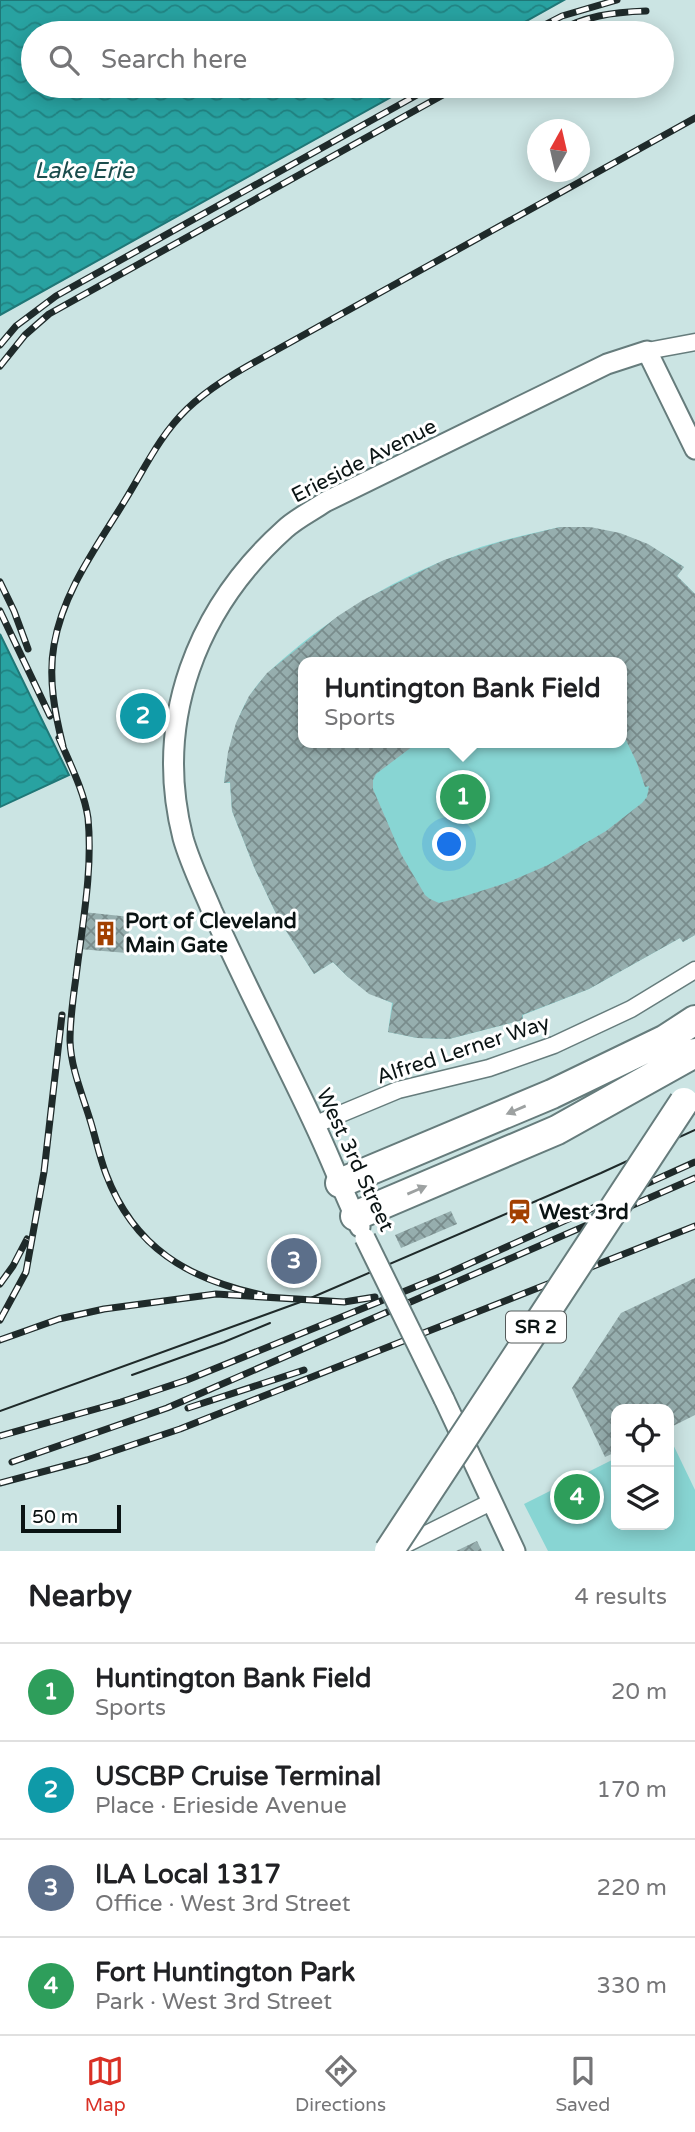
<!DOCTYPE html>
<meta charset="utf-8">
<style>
body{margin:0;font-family:"Varela Round",sans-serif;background:#f2f2f2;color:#202124}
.controls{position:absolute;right:21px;bottom:21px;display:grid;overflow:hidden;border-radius:14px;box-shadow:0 4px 18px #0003}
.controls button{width:63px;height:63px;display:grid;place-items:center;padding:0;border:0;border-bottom:2px solid #e0e0e0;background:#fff;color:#202124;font:35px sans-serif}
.compass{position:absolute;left:527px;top:119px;width:63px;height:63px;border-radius:50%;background:#fff;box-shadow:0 4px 18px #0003;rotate:8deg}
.scale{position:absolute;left:21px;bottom:18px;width:100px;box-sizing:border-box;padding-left:7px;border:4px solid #0b1414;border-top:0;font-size:19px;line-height:24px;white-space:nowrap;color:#0b1414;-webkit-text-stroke:5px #fff;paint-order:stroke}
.you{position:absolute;left:450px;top:845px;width:24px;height:24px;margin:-18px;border:5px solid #fff;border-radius:50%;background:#1a73e8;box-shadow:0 0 0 10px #1a73e833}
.badge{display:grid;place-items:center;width:46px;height:46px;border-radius:50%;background:#d93025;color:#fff;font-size:23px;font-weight:700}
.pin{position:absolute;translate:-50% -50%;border:4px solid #fff;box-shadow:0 2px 7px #0006}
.popup{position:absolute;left:298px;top:657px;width:329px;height:91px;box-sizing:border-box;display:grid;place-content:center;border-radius:14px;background:#fff;filter:drop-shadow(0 2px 5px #0005);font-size:23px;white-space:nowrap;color:#757577}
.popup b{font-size:26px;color:#202124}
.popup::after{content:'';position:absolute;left:50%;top:100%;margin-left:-14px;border:14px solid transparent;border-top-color:#fff}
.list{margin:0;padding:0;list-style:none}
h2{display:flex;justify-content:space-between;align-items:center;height:91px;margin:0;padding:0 28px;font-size:30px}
h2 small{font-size:23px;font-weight:400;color:#757577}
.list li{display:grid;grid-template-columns:46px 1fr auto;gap:21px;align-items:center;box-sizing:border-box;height:98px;padding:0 28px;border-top:2px solid #e0e0e0}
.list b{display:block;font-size:26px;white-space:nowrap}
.list p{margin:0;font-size:23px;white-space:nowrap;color:#757577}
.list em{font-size:23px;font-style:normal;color:#757577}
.icon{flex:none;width:38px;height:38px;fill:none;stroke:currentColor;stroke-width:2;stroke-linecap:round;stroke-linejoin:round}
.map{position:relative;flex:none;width:695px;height:1551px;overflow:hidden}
.search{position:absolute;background:#fff;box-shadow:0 4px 18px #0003;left:21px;right:21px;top:21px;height:77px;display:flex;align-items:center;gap:18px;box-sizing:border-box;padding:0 24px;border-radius:38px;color:#757577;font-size:26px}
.sheet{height:483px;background:#fff}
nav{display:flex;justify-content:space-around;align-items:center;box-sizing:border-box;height:98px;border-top:2px solid #e0e0e0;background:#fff;font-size:19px;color:#757577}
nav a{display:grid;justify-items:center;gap:4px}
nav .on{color:#d93025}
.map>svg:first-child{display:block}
.park{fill:#88d5d3;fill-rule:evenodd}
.water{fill:url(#water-waves);stroke:#1f7777;stroke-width:2}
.building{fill:url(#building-cross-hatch);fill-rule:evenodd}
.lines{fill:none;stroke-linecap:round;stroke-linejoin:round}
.minor-casing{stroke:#667c7c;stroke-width:19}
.tertiary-casing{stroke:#667c7c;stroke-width:23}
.motorway-casing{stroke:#667c7c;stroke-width:32}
.minor{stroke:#fff;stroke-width:16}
.tertiary{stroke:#fff;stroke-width:19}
.motorway{stroke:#fff;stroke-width:28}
.tram{stroke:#1f2a2a;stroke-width:2}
.rail-casing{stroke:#1f2a2a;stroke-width:7}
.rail{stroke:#fff;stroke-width:4.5;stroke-dasharray:13;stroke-linecap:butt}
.tertiary-bridge-casing{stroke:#667c7c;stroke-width:23;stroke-linecap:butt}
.motorway-bridge-casing{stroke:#667c7c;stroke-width:32;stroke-linecap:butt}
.tertiary-bridge{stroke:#fff;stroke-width:19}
.motorway-bridge{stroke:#fff;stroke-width:28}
.oneway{fill:#9da1a1}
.labels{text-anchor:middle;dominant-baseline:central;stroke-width:6;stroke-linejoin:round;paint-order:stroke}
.shield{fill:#fff;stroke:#545a5a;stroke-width:2}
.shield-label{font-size:19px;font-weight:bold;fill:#0b1414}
.street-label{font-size:21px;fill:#0b1414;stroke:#fff}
.poi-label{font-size:21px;font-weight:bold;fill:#0b1414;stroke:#fff;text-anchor:start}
.water-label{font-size:23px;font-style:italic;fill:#1b4d4d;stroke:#fff}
</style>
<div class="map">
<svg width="695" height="1551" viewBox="0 0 695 1551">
<defs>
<pattern id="water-waves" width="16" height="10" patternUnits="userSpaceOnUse" patternTransform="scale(1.75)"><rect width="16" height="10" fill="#28a2a1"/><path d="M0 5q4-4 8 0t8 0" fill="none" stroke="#218382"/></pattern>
<pattern id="building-cross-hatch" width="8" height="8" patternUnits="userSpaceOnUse" patternTransform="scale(1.75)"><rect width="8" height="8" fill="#96aeae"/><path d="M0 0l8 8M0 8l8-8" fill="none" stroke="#798c8c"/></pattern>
</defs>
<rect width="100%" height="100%" fill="#cbe4e3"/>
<!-- park -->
<path class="park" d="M560,527C613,527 640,537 684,567L677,576L695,594V935L683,942L680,938L589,989L523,1015V1020L449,1039L417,1038L388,1032L392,1003C366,992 353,983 333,962L314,974L279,920L254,867L232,811L230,783H224C228,753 233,723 249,697C262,675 282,660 301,644C352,604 410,571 472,550C501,540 530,534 560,527ZM304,662H622V743H304Z
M669,1436L695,1490V1551H548L524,1504L616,1458V1525H669Z"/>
<!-- water -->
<path class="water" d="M0,0H564L505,33H33V86H411L0,315Z
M0,634L69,775L0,807Z"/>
<!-- building -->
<path class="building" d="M560,527H590L620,533L648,544L684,567L677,576L695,594V935L683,942L680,938L589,989L522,1015L523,1020L449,1039L417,1038L388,1032L393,1003L369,994L348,977L333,962L314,974L279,920L254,867L232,811L230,782L224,783L228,752L236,723L249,696L267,673L338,616L363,600L444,560L503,541ZM304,662H622V732L637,763L645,787L649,786L647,797L642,803L606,831L548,865L506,883L462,897L439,903L430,899L425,895L401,854L373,789V780L376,774L417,743H304Z
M151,704L152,727H134L133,705Z
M83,912L130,917L127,953L79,949Z
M451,1211L457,1224L401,1248L395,1235Z
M309,1246L315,1261L279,1275L273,1260Z
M695,1278V1415L669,1428V1409H616V1452L605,1457L572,1388L621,1313Z
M477,1541L482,1551H456Z"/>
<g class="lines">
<defs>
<path id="minor" d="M647,351L695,342
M314,1125L398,1090L489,1068L554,1045L631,1009L695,970
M394,1550L491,1502"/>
<path id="tertiary" d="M360,1227C349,1205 340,1182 330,1159C311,1114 288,1070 267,1026C248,988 230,950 212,911C202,887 190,863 183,838C153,720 197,608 285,529C297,518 312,511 325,502L607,364L647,351L695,449
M444,1399L515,1551"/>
<path id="motorway" d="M652,1048L695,1020
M340,1183L552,1094L666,1039
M355,1216L557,1130L695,1053"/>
</defs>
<!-- minor casing -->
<use href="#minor" class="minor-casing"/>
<!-- tertiary casing -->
<use href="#tertiary" class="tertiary-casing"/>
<!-- motorway casing -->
<use href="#motorway" class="motorway-casing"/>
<!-- minor -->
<use href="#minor" class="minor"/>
<!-- tertiary -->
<use href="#tertiary" class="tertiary"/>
<!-- motorway -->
<use href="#motorway" class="motorway"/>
<!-- tram -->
<path class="tram" d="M132,1375L224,1342L270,1323
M0,1411L306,1300L601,1173L695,1130"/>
<defs>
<path id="rail" d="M529,33L562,16L617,0
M554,33C585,16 612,12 646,11
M0,345L16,326L56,296L433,86
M0,366L25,335L49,314L459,86
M0,582L14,611L28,649
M0,611L50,716
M59,738C70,764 84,791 88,818C93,871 82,926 76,977C73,998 70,1020 70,1041C71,1069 83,1096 91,1123C96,1140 100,1158 106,1174C134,1248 188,1279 262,1295
M63,746C55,714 48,679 54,645C63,592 96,548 124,502C144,470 159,436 187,409C209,388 235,373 262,358L695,118
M0,1284L13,1266L27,1239
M0,1320L26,1272L44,1172L62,1015
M0,1340L59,1319L104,1309L216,1294L344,1302L375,1297
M188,1408L304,1370
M0,1436L121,1402L187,1380L442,1276L695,1162
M12,1462L167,1408L695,1178
M0,1483L87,1460L180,1429L695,1226"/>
</defs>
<!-- rail casing -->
<use href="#rail" class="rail-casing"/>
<!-- rail -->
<use href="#rail" class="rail"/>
<defs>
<path id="tertiary-bridge" d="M365,1238L444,1399"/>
<path id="motorway-bridge" d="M389,1551L684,1102"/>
</defs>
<!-- tertiary-bridge casing -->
<use href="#tertiary-bridge" class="tertiary-bridge-casing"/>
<!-- motorway-bridge casing -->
<use href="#motorway-bridge" class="motorway-bridge-casing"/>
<!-- tertiary-bridge -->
<use href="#tertiary-bridge" class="tertiary-bridge"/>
<!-- motorway-bridge -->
<use href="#motorway-bridge" class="motorway-bridge"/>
</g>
<!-- one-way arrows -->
<defs><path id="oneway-solid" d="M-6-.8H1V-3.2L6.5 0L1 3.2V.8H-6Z" transform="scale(1.75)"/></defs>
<g class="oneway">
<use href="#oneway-solid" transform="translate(516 1110) rotate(157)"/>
<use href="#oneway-solid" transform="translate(417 1190) rotate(-23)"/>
</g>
<!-- icons -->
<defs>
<symbol id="building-bare" viewBox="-9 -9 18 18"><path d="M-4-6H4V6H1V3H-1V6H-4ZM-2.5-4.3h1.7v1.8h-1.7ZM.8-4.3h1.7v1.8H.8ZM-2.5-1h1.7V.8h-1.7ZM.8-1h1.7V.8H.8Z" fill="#a24000" stroke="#fff" stroke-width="2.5" paint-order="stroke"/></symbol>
<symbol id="station-bare" viewBox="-9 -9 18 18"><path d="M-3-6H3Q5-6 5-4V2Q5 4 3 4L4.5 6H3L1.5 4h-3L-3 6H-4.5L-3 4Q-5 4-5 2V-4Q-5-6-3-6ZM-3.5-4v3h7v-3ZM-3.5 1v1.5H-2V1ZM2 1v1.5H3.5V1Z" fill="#a24000" stroke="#fff" stroke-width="2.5" paint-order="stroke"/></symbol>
</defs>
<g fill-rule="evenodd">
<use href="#building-bare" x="88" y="916" width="35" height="35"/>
<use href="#station-bare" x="502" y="1194" width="35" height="35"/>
</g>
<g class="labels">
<!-- shield labels -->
<rect class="shield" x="506" y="1311.5" width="60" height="31" rx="5"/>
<g class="shield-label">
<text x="536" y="1327">SR 2</text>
</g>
<!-- street labels -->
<g class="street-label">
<text transform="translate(364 461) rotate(-27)">Erieside Avenue</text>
<text transform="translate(463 1050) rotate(-18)">Alfred Lerner Way</text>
<text transform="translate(355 1160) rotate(65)">West 3rd Street</text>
</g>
<!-- poi labels -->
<g class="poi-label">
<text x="125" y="921">Port of Cleveland<tspan x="125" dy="24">Main Gate</tspan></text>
<text x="539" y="1212">West 3rd</text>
</g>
<!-- water labels -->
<g class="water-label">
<text x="84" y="171">Lake Erie</text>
</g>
</g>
</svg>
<div class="controls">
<button><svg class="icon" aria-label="locate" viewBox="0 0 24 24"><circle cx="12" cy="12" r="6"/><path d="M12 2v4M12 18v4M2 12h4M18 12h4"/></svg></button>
<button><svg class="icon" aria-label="layers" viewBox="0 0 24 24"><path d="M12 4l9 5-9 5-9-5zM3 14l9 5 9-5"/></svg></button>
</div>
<svg class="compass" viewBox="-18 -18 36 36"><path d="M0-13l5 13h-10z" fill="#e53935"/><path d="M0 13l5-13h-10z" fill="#757577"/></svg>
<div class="scale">50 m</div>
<div class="you"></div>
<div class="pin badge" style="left:463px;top:797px;background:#2e9e5b">1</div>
<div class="popup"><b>Huntington Bank Field</b>Sports</div>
<div class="pin badge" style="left:143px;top:716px;background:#0f9aa8">2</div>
<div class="pin badge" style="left:294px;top:1261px;background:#5c6f8a">3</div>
<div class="pin badge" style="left:577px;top:1497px;background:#2e9e5b">4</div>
<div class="search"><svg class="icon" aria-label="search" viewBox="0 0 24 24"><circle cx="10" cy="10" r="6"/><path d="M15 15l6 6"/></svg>Search here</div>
</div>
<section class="sheet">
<h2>Nearby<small>4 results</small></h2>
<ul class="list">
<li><span class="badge" style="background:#2e9e5b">1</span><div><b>Huntington Bank Field</b><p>Sports</p></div><em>20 m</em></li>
<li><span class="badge" style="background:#0f9aa8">2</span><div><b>USCBP Cruise Terminal</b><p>Place · Erieside Avenue</p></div><em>170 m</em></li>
<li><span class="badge" style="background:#5c6f8a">3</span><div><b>ILA Local 1317</b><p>Office · West 3rd Street</p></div><em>220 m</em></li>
<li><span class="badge" style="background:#2e9e5b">4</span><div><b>Fort Huntington Park</b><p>Park · West 3rd Street</p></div><em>330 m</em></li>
</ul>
</section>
<nav>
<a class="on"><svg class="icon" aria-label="map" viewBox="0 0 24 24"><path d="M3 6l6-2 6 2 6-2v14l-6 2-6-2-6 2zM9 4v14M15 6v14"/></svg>Map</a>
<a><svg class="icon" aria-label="directions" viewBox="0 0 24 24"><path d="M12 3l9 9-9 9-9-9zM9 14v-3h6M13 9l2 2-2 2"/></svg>Directions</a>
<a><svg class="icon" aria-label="saved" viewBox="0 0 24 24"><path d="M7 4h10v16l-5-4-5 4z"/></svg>Saved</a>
</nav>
